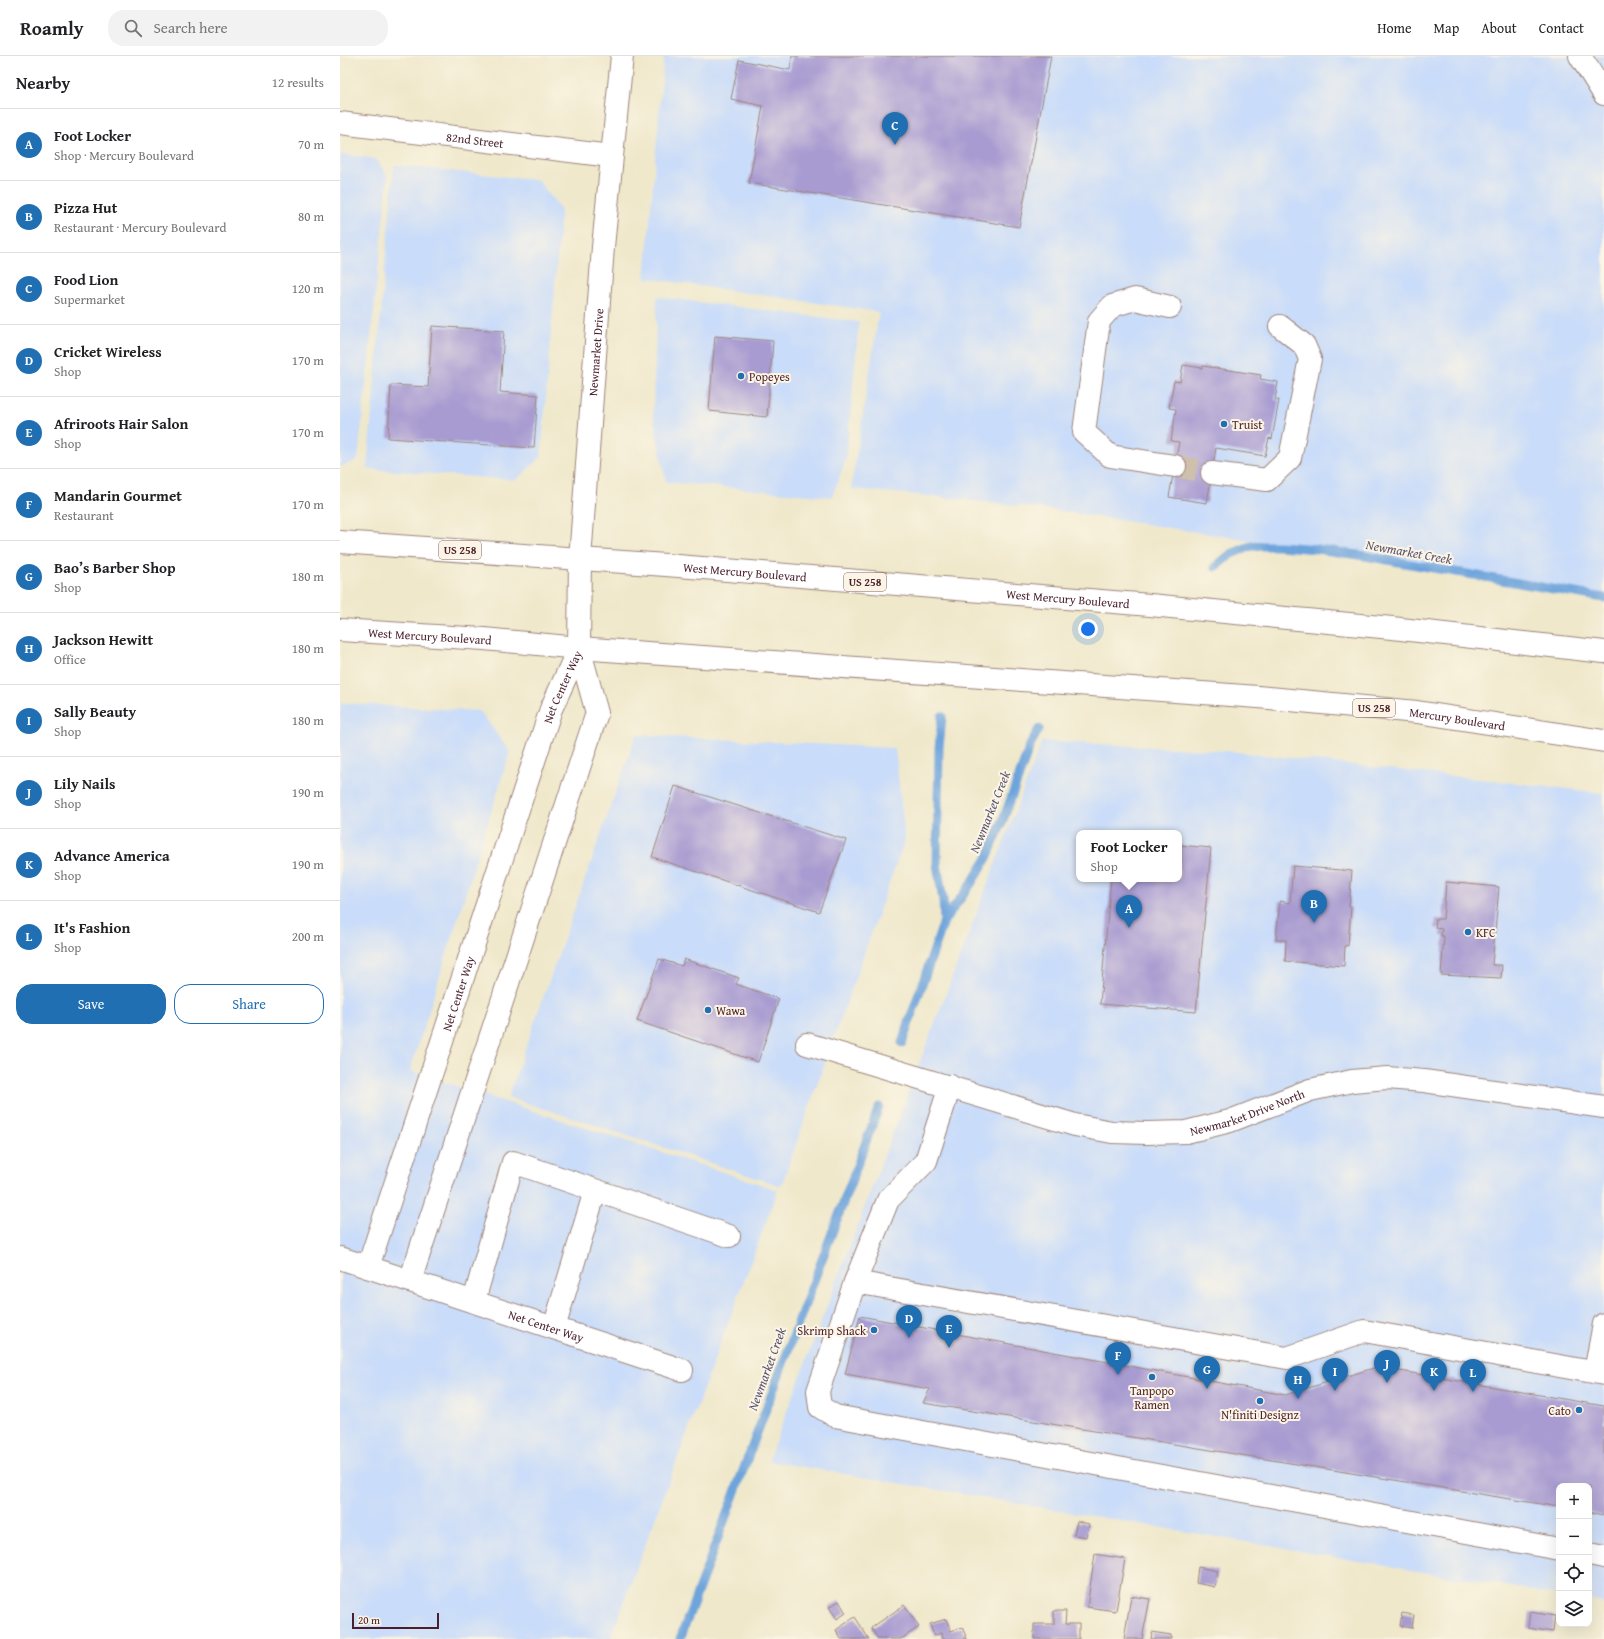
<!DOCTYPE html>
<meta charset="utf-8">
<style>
body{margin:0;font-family:"Gentium Book Plus",serif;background:#f2f2f2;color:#202124}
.controls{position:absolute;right:12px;bottom:12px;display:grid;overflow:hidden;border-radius:8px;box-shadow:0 4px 16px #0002}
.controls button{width:36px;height:36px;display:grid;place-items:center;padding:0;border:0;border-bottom:1px solid #e0e0e0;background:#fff;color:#202124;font:20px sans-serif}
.scale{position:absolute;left:12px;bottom:10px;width:87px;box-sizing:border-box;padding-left:4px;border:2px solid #4a1f2b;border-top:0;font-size:11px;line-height:14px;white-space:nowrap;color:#4a1f2b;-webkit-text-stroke:3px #fcf5e5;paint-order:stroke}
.you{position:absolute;left:748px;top:573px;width:14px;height:14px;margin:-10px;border:3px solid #fff;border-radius:50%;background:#1a73e8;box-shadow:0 0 0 6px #1a73e833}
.badge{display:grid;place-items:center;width:26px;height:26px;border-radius:50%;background:#1f6fb2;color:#fff;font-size:13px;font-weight:700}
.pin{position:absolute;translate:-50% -33px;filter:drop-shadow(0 1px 2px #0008)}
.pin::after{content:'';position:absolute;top:21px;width:14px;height:12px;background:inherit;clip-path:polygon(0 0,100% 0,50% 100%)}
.popup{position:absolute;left:736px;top:774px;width:106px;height:52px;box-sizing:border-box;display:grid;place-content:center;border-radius:8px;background:#fff;filter:drop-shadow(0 1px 3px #0005);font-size:13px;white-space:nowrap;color:#757577}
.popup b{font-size:15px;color:#202124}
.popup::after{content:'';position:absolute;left:50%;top:100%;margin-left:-8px;border:8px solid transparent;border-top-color:#fff}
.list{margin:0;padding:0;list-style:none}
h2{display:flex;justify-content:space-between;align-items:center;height:52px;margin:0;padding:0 16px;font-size:17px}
h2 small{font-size:13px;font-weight:400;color:#757577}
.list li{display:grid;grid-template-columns:26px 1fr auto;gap:12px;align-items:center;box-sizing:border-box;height:72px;padding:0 16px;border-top:1px solid #e0e0e0}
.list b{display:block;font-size:15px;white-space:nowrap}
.list p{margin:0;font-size:13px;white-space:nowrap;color:#757577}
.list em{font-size:13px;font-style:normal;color:#757577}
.actions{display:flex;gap:8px;padding:12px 16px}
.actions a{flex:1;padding:9px 0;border:1px solid #1f6fb2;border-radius:16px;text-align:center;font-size:14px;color:#1f6fb2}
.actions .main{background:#1f6fb2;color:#fff}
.icon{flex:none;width:22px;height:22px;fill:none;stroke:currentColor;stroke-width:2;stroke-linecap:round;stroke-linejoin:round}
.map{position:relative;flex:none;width:1264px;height:1583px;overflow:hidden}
header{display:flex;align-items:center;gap:24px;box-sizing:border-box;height:56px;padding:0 20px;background:#fff;border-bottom:1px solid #e0e0e0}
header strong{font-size:19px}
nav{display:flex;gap:22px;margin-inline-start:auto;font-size:14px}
.search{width:280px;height:36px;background:#f2f2f2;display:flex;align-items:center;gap:10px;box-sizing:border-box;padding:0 14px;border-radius:16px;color:#757577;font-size:15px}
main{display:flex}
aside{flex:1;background:#fff}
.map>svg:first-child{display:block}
.built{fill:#c9dcf9;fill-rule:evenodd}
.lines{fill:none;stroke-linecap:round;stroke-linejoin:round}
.stream{stroke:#6ea4dc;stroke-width:9}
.building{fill:#a89bd1}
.minor-tunnel{stroke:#cec0ab;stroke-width:22;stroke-dasharray:22 11;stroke-linecap:butt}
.minor-casing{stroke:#9c847b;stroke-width:24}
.highway-casing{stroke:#9c847b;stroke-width:24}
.minor{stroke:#fff;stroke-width:22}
.highway{stroke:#fff;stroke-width:22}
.poi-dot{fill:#1f6fb2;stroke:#fcf5e5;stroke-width:1.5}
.labels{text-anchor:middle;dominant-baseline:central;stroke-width:4;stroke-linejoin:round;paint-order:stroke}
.shield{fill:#fcf5e5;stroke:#7f5f63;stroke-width:1}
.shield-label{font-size:11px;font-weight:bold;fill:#4a1f2b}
.street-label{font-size:12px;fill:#4a1f2b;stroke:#fcf5e5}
.poi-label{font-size:12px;fill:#4a1f2b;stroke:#fcf5e5;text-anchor:start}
.water-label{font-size:13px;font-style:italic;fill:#585472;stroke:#fcf5e5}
</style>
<header>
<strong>Roamly</strong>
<div class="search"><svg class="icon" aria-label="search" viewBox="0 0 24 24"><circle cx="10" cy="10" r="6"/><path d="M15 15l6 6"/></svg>Search here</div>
<nav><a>Home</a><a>Map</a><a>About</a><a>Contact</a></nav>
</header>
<main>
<aside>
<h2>Nearby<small>12 results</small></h2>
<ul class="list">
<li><span class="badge">A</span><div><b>Foot Locker</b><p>Shop · Mercury Boulevard</p></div><em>70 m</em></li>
<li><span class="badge">B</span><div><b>Pizza Hut</b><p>Restaurant · Mercury Boulevard</p></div><em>80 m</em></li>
<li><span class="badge">C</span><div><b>Food Lion</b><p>Supermarket</p></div><em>120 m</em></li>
<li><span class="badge">D</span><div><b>Cricket Wireless</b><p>Shop</p></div><em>170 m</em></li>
<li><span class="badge">E</span><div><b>Afriroots Hair Salon</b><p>Shop</p></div><em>170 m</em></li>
<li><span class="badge">F</span><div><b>Mandarin Gourmet</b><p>Restaurant</p></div><em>170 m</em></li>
<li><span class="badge">G</span><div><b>Bao’s Barber Shop</b><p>Shop</p></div><em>180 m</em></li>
<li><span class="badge">H</span><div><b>Jackson Hewitt</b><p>Office</p></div><em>180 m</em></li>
<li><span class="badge">I</span><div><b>Sally Beauty</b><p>Shop</p></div><em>180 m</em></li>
<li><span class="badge">J</span><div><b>Lily Nails</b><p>Shop</p></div><em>190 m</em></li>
<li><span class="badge">K</span><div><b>Advance America</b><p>Shop</p></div><em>190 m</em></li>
<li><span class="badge">L</span><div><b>It's Fashion</b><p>Shop</p></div><em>200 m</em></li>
</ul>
<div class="actions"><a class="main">Save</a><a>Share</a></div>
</aside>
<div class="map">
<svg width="1264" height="1583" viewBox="0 0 1264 1583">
<rect width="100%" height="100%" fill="#fcf5e5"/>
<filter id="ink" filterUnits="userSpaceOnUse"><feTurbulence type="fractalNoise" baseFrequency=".025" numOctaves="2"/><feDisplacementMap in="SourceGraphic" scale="8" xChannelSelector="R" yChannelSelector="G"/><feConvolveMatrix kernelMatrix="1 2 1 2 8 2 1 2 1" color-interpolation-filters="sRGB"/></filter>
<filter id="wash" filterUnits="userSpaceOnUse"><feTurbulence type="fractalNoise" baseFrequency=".012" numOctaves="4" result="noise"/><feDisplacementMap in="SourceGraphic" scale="16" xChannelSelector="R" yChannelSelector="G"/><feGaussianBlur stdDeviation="0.9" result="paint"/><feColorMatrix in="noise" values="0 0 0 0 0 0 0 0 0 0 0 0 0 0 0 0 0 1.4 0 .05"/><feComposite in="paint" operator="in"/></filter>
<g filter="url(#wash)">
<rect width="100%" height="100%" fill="#efe8cb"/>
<!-- built -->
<path class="built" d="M324,0H1264V538L699,452L599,441L511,433L539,256L305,222Z
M0,98L36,103L48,121L18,404L0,411Z
M54,109L198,124L221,154L201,401L176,424L27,413Z
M317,241L519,266L506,403L492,441L326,426L313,359Z
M0,647L140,655L170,696L70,1015L438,1134L270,1583H0Z
M296,679L555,692L565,783L441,1130L168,1041Z
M702,685L888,695L1264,737V1547L1249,1544V1430H1219V1539L428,1405ZM739,777H839V823H739Z"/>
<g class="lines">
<!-- stream -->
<path class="stream" d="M875,511L891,498L911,490H940L977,493L1025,500L1264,542
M604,865L631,828L647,802L662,767L691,687L699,673
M562,987L604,865L603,844L597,808L599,692L602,660
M340,1583L539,1051"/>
</g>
<g id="blocks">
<!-- building -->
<path class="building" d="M452,0H711L679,171L409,127L423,50L391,43L399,4L450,14Z
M92,270L164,275L160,336L198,339L194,392L48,382L51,329L88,331Z
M375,280L433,285L427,361L369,355Z
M843,309L862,312L863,310L921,319L920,323L938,326L935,344H939L932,383L929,382L925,400L876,392L867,447L829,441L839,386L831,385L836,353L829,352L834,325L840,326Z
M335,730L506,784L479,856L312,801Z
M839,789L871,792L856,956L760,948L771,823H839Z
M953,810L1012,815L1009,851H1011L1008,890L1005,889L1004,910L945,905L946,884H936L940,845L950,847Z
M1106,826L1159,831L1152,909H1162L1161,922L1101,919L1104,880H1101L1102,873L1095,872L1096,863H1103Z
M319,903L342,910L344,903L399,922L396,928L439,943L418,1006L297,965Z
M520,1260L945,1339L1037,1311L1264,1350V1459L1249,1456V1430H1219V1451L583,1347L590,1333L505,1318Z
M737,1465L749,1468L746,1481L734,1479Z
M755,1498L785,1503L776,1555L747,1551Z
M858,1511L878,1515L875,1531L856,1527Z
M791,1540L810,1543L802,1583H784Z
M499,1545L506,1557L497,1563L489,1551Z
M564,1549L579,1571L561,1583H538L531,1572Z
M714,1555H726L725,1568H739V1583H694V1568H714Z
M1190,1556L1215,1560L1213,1576L1188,1572Z
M1062,1557L1074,1559L1072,1572L1060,1570Z
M515,1561L529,1583H501L496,1574Z
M606,1563L611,1575L622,1571L627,1583H603L601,1577L594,1580L590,1568Z
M812,1576L831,1579V1583H811Z"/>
</g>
</g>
<g filter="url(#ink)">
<use href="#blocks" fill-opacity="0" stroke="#9c847b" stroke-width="1"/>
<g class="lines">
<!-- minor-tunnel -->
<path class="minor-tunnel" d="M835,410L872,417"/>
<defs>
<g id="minor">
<path d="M1240,0L1264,38"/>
<path id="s1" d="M0,67L271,100"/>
<path d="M830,251L795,243L772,250L759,265L744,376L770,400L835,410"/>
<path d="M872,417L927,424L950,402L970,303L964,289L940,270"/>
<path id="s2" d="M467,988L735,1069L772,1076L807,1077L846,1076L890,1065L970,1034L1012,1025L1047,1022L1084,1025L1264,1051"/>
<path id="s3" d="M0,1202L342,1314"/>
<path id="s4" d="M28,1211L211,653L239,592"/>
<path id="s5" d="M70,1225L257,657L239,592L240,503L263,191L282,0"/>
<path d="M515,1226L548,1144L586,1105L610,1030"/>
<path d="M134,1245L173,1106L389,1180"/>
<path d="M214,1272L255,1135"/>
<path d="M1255,1316L1264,1268"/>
<path d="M1219,1493L495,1360L480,1351L478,1335L515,1226L947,1302L1024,1275L1264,1318"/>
<path d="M1249,1498L1264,1501"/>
</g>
<g id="highway">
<path id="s6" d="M0,486L326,509L810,549L1052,572L1264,596"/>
<path id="s7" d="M0,574L144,583L239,592L918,641L1077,656L1264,685"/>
</g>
</defs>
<!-- minor casing -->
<use href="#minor" class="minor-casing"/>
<!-- highway casing -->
<use href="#highway" class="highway-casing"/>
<!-- minor -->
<use href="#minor" class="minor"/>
<!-- highway -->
<use href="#highway" class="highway"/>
</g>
</g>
<!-- markers -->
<g class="poi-dot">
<circle cx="401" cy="320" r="4"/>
<circle cx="884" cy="368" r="4"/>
<circle cx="1128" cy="876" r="4"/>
<circle cx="368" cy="954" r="4"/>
<circle cx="534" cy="1274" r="4"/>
<circle cx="812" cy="1321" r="4"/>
<circle cx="920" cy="1345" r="4"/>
<circle cx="1239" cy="1354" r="4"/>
</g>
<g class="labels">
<!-- shield labels -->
<g class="shield">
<rect x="99" y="485" width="42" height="18" rx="3"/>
<rect x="504" y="517" width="42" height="18" rx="3"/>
<rect x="1013" y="643" width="42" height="18" rx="3"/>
</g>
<g class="shield-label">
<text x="120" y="494">US 258</text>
<text x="525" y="526">US 258</text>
<text x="1034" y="652">US 258</text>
</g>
<!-- street labels -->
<g class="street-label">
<text stroke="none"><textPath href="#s1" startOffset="136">82nd Street</textPath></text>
<text stroke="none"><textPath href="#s5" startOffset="962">Newmarket Drive</textPath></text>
<text stroke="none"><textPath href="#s6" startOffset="406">West Mercury Boulevard</textPath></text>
<text stroke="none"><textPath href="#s6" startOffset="730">West Mercury Boulevard</textPath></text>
<text stroke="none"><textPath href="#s7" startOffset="90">West Mercury Boulevard</textPath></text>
<text stroke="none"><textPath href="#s4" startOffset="612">Net Center Way</textPath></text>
<text stroke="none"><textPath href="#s7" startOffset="1121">Mercury Boulevard</textPath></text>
<text stroke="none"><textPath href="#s4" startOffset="288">Net Center Way</textPath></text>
<text stroke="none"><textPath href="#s2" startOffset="456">Newmarket Drive North</textPath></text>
<text stroke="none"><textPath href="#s3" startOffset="217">Net Center Way</textPath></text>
</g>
<!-- poi labels -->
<g class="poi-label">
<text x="409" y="320">Popeyes</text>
<text x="892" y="368">Truist</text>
<text x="1136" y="876">KFC</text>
<text x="376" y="954">Wawa</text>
<text x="526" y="1274" text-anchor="end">Skrimp Shack</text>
<text x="812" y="1334" text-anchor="middle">Tanpopo<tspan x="812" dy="14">Ramen</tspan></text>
<text x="1231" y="1354" text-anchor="end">Cato</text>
<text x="920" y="1358" text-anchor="middle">N'finiti Designz</text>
</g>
<!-- water labels -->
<g class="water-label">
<text transform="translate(1069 496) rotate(10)">Newmarket Creek</text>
<text transform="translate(650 756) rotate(-68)">Newmarket Creek</text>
<text transform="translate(427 1313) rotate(-70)">Newmarket Creek</text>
</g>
</g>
</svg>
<div class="controls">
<button>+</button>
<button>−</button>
<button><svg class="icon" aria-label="locate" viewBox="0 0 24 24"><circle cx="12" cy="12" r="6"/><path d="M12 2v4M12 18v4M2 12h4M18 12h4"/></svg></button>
<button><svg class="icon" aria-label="layers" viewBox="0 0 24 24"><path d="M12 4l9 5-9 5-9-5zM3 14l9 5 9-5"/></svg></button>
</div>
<div class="scale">20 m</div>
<div class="you"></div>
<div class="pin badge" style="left:789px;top:872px">A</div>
<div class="popup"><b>Foot Locker</b>Shop</div>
<div class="pin badge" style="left:974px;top:867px">B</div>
<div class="pin badge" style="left:555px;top:89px">C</div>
<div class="pin badge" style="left:569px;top:1282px">D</div>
<div class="pin badge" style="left:609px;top:1292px">E</div>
<div class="pin badge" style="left:778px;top:1319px">F</div>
<div class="pin badge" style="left:867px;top:1333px">G</div>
<div class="pin badge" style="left:958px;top:1343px">H</div>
<div class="pin badge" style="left:995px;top:1335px">I</div>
<div class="pin badge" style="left:1047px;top:1327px">J</div>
<div class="pin badge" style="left:1094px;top:1335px">K</div>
<div class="pin badge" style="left:1133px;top:1336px">L</div>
</div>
</main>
